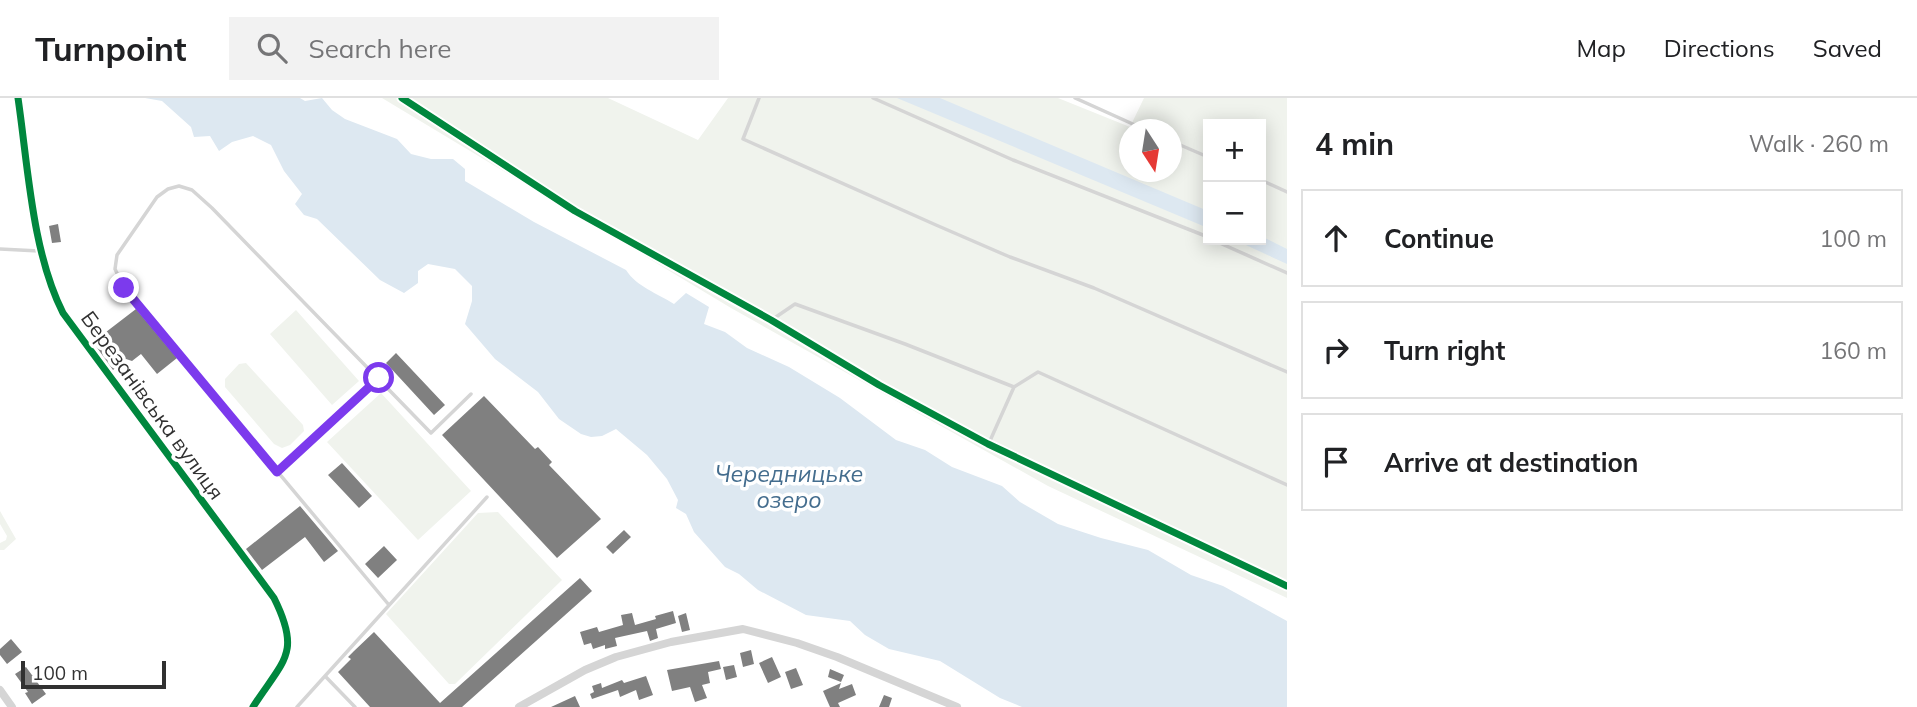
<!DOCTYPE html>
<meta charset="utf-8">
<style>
body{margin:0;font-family:Mulish,sans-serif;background:#f2f2f2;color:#202124}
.controls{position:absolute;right:21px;top:21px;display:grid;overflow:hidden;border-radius:0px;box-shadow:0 4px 18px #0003}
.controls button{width:63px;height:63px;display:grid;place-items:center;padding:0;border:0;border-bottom:2px solid #e0e0e0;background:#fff;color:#202124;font:35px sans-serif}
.compass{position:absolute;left:1119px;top:21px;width:63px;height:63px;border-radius:50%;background:#fff;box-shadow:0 4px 18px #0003;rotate:168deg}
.scale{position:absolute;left:21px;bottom:18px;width:145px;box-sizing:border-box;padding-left:7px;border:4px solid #313131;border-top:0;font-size:19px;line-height:24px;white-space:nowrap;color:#313131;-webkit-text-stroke:5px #fff;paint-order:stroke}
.stop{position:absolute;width:21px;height:21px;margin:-16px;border:5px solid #7c3aed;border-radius:50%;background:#fff}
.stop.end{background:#7c3aed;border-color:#fff;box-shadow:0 2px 7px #0008}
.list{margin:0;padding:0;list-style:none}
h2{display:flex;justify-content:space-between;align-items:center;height:91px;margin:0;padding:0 28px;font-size:30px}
h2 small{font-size:23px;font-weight:400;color:#757577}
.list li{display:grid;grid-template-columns:46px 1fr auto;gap:21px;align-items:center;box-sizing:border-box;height:98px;margin:0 14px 14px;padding:0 14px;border:2px solid #e0e0e0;border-radius:0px}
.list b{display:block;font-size:26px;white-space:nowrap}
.list em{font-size:23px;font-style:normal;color:#757577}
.icon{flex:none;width:38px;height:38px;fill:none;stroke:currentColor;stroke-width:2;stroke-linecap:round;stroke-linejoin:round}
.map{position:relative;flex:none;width:1287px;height:609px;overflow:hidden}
header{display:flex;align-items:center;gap:42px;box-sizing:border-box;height:98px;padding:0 35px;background:#fff;border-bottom:2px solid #e0e0e0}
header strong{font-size:33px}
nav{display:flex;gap:38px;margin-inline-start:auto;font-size:24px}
.search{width:490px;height:63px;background:#f2f2f2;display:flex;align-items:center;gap:18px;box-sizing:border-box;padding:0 24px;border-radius:0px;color:#757577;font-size:26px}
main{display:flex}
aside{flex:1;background:#fff}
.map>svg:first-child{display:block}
.green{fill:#f0f3ed;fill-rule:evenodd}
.water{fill:#dde8f1}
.building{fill:#808080}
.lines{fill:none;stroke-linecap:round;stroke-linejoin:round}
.service{stroke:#d5d5d5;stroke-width:3.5}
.minor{stroke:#d5d5d5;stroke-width:8}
.cycleway-casing{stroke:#fff;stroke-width:11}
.cycleway{stroke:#00873e;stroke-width:7}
.route{stroke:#7c3aed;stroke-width:9}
.labels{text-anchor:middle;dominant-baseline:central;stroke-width:7;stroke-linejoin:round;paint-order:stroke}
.street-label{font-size:21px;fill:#313131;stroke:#fff}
.water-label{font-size:23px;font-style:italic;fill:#446d8e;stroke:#fff}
</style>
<header>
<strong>Turnpoint</strong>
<div class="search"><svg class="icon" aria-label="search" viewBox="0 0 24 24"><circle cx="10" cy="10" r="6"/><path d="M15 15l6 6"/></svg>Search here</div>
<nav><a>Map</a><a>Directions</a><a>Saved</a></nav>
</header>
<main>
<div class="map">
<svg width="1287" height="609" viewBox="0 0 1287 609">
<rect width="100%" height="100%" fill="#fff"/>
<!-- green -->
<path class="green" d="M382,0H608L698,42L728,0H1058L1130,29L1144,0H1287V500L1048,388L731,210ZM1208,26H1261V142H1208ZM1129,32H1171V74H1129Z
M296,212L359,283L332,307L270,236Z
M246,265L303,327L304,333L290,347L282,350L274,346L225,289V281L239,266Z
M381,295L471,393L418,442L327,344Z
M0,413L16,441L4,452H0V445L6,442L7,438L0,426Z
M498,414L562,482L455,586H449L386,516L478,415Z"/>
<!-- water -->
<path class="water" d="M145,0H300L305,3L322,0L332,12L345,21L397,41L411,56L431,61H453L465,71V83L534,124L626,172C637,189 657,195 674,206L686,195L709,209L704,226L725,234L747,250L789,269L840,300L896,342L925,352L952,369L1002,388L1020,404L1058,426L1101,440L1148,452L1191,477L1223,488L1287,523V609H1022L1000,600L940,563L889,551L865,537L850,523L806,517L758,492L739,476L725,469L694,434L686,416L676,410L678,402L667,381L647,357L616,331L602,338L591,339L581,336L559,321L538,294L495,261L465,226L472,203V188L455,171L428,166L418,173V185L404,195L380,182L317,121L304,117L295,106L302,96L284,73L271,47L253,38L232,44L219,53L210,38L194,39L191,29L162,3Z
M897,0H940L1208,113V130Z
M1261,138L1287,151V166L1235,142H1261Z"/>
<!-- building -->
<path class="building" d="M58,126L61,144L52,145L49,128Z
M136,211L177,260L157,276L141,256L132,263L126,261L113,272L93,244Z
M396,255L445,307L434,317L386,265Z
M484,298L535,351L538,349L552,364L549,367L601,421L557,460L442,337Z
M342,365L372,398L359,410L328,377Z
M300,408L338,453L324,464L305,439L262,472L246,451Z
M624,432L631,439L613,456L606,449Z
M384,448L397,462L378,480L365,466Z
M580,480L592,493L462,609H370L338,574L351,561L348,559L354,553L374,534L440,605Z
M673,513L676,525L656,531L658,540L650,543L647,533L615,540L617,548L605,551V547L593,551L591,545L584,547L580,534L597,529L599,534L623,527L621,517L632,515L635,527L656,521L655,518Z
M686,515L690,532L682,534L678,518Z
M11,541L22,554L7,566L0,557V551Z
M751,552L754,566L743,569L740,555Z
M772,559L781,579L768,585L759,565Z
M719,563L721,571L708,574L710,585L702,587L707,600L695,604L690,589L672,593L667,572Z
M734,567L737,579L726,582L723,569Z
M26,569L46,596L32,606L25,595L28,594L15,576Z
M796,570L803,587L791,591L785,574Z
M830,571L844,577L841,584L828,579Z
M646,578L653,597L639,602L636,592L620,599L618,592L592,601L590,596L594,594L592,588L601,585L602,590L622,582L624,585Z
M841,585L839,591L852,586L856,597L838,605L840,609H830L823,593Z
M884,597L892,600L889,609H879Z
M575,598L580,609H551Z"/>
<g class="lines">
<!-- service -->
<path class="service" d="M759,0L743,41L936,127L1010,159L1094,190L1287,274
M873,0L1013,62L1208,139
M1075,0L1146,32
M1171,43L1208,59
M1261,82L1287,94
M1213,142L1287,175
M0,151L39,153
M773,221L795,206L905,246L1014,289L1038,274L1287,387
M989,345L1014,289
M277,374L379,280
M389,507L124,190L115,171L117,157L157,99L168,91L179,88L192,92L212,110L431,335L471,296
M325,578L355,609
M297,609L487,399"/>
<!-- minor -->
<path class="minor" d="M18,0C28,68 32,154 63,215L274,500C302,556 283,562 253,609
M402,0L575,113L771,222L879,287L988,346L1287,488
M0,592L12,609
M519,609L585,572L616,559L671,544L743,531L797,545L837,559L957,609"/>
<defs>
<path id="cycleway" d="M18,0C28,68 32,154 63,215L274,500C302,556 283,562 253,609
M402,0L575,113L771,222L879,287L988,346L1287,488"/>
</defs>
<!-- cycleway casing -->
<use href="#cycleway" class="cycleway-casing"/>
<!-- cycleway -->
<use href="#cycleway" class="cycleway"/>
</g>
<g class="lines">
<!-- route -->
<path class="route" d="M124,190L277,374L379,280"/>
</g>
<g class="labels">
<!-- street labels -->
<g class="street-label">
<text transform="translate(153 307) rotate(54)">Березанівська вулиця</text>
</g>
<!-- water labels -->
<g class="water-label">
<text x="789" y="375">Чередницьке<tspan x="789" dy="26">озеро</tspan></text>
</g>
</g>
</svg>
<div class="controls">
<button>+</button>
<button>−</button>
</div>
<svg class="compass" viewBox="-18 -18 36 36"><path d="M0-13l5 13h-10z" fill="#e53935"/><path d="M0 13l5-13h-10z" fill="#757577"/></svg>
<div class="scale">100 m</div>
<div class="stop" style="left:379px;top:280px"></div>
<div class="stop end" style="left:124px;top:190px"></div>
</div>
<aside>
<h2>4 min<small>Walk · 260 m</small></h2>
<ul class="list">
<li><svg class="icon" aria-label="ahead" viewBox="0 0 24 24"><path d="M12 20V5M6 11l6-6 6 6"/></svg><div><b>Continue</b></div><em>100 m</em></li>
<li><svg class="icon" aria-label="right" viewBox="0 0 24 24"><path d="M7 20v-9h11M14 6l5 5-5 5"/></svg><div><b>Turn right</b></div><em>160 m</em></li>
<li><svg class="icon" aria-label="arrive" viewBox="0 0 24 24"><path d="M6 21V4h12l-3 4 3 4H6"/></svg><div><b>Arrive at destination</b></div></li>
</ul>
</aside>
</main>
